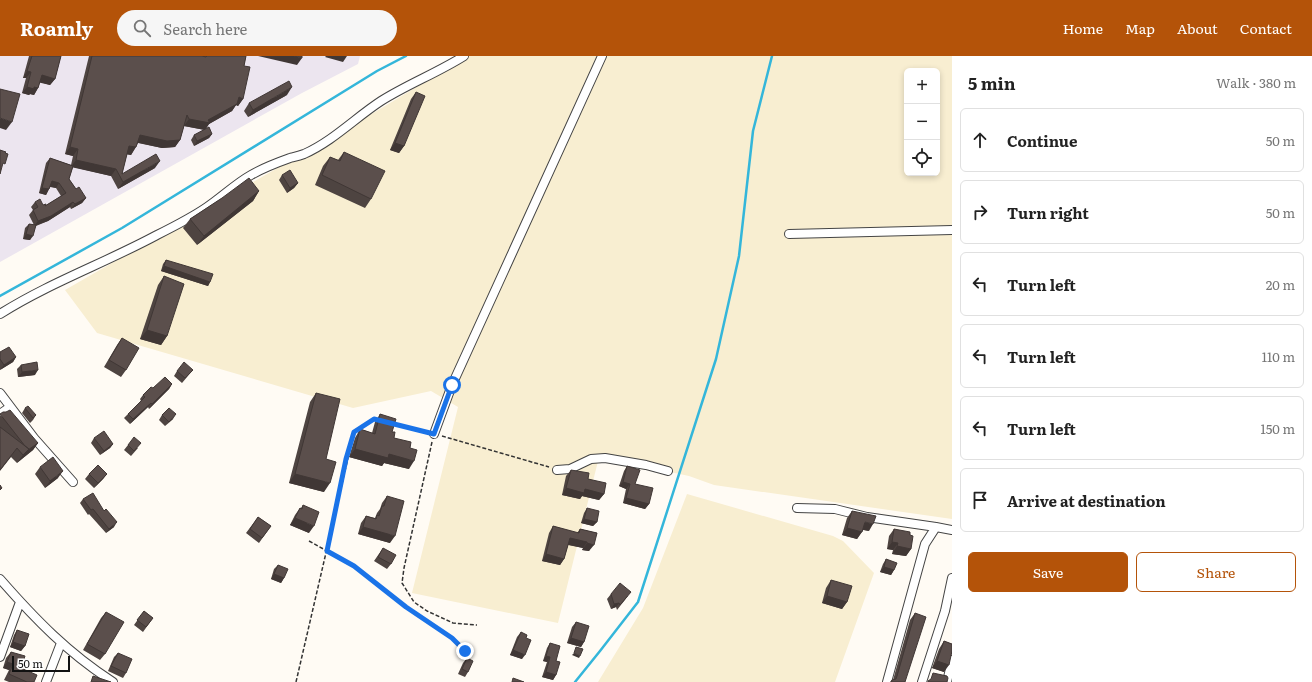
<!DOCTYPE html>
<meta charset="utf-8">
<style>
body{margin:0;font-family:Literata,serif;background:#f6f6f6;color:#222}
.controls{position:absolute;right:12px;top:12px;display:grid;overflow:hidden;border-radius:6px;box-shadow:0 2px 6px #0003}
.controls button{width:36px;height:36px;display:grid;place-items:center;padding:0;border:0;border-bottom:1px solid #e0e0e0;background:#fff;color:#222;font:20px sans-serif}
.scale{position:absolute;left:12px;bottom:10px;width:58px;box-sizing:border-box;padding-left:4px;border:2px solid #111;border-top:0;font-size:11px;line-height:14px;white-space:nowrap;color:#111;-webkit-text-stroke:3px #fff;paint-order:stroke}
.stop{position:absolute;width:12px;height:12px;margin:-9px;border:3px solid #1a73e8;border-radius:50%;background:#fff}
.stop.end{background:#1a73e8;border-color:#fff;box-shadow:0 1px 4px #0008}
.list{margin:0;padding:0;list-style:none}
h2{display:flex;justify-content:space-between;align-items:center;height:52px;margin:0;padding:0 16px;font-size:17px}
h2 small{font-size:13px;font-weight:400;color:#767676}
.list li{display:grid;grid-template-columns:26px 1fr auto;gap:12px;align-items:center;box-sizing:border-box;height:64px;margin:0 8px 8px;padding:0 8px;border:1px solid #e0e0e0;border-radius:6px}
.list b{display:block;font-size:15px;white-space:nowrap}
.list em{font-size:13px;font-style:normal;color:#767676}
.actions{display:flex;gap:8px;padding:12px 16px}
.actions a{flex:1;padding:9px 0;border:1px solid #b45309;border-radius:6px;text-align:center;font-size:14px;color:#b45309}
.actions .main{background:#b45309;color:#fff}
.icon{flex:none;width:22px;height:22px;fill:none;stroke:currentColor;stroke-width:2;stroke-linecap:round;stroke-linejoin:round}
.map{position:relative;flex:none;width:952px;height:626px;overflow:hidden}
header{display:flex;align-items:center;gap:24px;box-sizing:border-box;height:56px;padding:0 20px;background:#b45309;color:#fff}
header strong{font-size:19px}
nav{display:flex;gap:22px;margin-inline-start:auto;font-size:14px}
.search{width:280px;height:36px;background:#f6f6f6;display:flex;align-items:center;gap:10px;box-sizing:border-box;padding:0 14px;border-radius:22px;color:#767676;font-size:15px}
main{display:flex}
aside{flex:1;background:#fff}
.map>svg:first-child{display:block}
.industrial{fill:#ece5ef}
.farmland{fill:#f8eed1;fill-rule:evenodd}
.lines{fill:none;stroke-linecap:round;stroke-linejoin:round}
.stream{stroke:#34b6da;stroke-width:2.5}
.minor-casing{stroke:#444;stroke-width:10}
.path{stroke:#333;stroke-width:1.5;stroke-dasharray:4 2;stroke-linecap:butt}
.minor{stroke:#fff;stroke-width:8}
.wall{fill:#4e4441}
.shaded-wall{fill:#403735}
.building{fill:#5b4f4c;stroke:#403735}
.route{stroke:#1a73e8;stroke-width:5}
</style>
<header>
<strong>Roamly</strong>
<div class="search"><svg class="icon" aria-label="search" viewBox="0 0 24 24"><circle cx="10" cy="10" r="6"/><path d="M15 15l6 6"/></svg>Search here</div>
<nav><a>Home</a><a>Map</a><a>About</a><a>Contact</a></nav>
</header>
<main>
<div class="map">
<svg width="952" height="626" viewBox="0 0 952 626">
<rect width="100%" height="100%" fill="#fffbf4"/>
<!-- industrial -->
<path class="industrial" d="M0,0H360L358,8L302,37L0,206Z"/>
<!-- farmland -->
<path class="farmland" d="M468,0H952V463L714,429L689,420L599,401L558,567L412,537L458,351L431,335L353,352L97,277L65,234L380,53ZM907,15H937V117H907Z
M687,438L833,480L843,485L874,517L835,626H598L643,552Z"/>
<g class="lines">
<!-- stream -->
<path class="stream" d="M0,240L122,172L377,15L406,0
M575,626L600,595L638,546L716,303L739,200L753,75L772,0"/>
<defs>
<path id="minor" d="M789,178L952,174
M0,258C49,227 105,207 157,179C173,171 191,162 207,151C222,141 235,128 251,119C263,112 276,107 290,102C294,101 299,100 304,98C333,85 355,62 381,45C408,28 437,17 464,0
M0,337L34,382L73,426
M0,358L10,351
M434,378L452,329L602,0
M557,414L570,413L591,403L605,402L646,409L668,415
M797,452L835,453L867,461L936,471
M0,523C35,563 68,597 113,626
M0,601L20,546
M46,626L61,587
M887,626L925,488L936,471L952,474
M922,626L945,555L952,522
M947,626L952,604"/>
</defs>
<!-- minor casing -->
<use href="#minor" class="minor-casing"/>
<!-- path -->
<path class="path" d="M393,368L426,376
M442,380L549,411
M432,386L404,512L402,527L414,546L427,555L453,567L477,569
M309,485L354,510L406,551L452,582L465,595
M296,626L354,376L374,363L378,364"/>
<!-- minor -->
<use href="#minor" class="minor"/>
</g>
<!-- wall -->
<path class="wall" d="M29,0H61L55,23L50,29L40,26L38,32L34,39L30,38L29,39L22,37L26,22H23Z
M89,0H246L244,10L243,43L238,50L236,49L232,55L209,68L205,74L212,78L209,82L194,90L191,84L194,79L205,74L184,70L180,84L175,91L162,92L138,87L131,99L127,98L122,118L155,112L118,133L111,120L73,111L69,123L76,133L86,142L82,147L71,153L70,151L48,165L36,170L30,184L23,183L25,172L29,168L34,169L29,159L33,154L31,151L35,146L45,150L61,140L56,132L50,131L46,139L39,137L46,107L50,102L71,109L73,100L65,98Z
M416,36L404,90L399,97L390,94L411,43Z
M287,39L248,61L244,55L249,47Z
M344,96L371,143L365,152L315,129L323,110L330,101L338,104Z
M282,119L298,127L294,132L287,137L279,124Z
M259,135L253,145L197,189L183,172L190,163L222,142Z
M166,204L210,226L208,230L161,215L163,208Z
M164,220L167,280L161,289L140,283L158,229Z
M122,282L126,314L121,321L104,311L117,289Z
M0,296L16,301L13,306L0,314Z
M21,309L35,319L18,321L17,313Z
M193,314L182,327L174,320L177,315Z
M172,328L169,333L149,353L148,351L130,368L124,362L141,345L140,343L143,339L153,332Z
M316,337L326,403L324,436L289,427L310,346Z
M25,352L36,359L33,364L30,367L22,357Z
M380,358L392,376L394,382L410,392L409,413L384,407L382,410L349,401L355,382L360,373L372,377L375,366Z
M0,359L38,387L33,394L17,407L11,401L0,415Z
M162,359L173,363L165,370L159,364Z
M94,382L113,388L110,392L100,399L91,387Z
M128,389L138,392L131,400L124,394Z
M627,410L635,428L649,448L645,453L623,447L626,433L619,430L624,415Z
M40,411L58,422L45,432L35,418Z
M571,414L588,423L604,438L599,444L582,440L580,443L562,439L566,420Z
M89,418H107L103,423L94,432L85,423Z
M387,440L390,487L358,478L361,467L366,460L375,462L377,457L380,453L382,447Z
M83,443L104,455L114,471L106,477L89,458L88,459L80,447Z
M303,449L309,477L290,469L295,459L300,452H301Z
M587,452L597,466L593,470L581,467L584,457Z
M852,455L869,475L863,474L857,483L842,479L847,462Z
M258,461L271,470L259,487L246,477Z
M553,470L577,477L580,473L597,477L589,495L582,494L583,492L568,489L564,503L560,509L542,505L549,477Z
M894,473L911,493L906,500L892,498L893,494L887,493L889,480Z
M383,492L391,508L387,513L374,505Z
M886,503L894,514L891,519L880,516L883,508Z
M278,509L284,522L281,527L271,523L274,513Z
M831,524L847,546L842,553L822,547L826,532Z
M611,538L628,540L617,554L616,551L611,553L607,543Z
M144,555L153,562L143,576L134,569Z
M106,556L105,598L100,604L83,594L101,562Z
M915,557L905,626H890L892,624H893L910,564Z
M576,566L584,586L581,591L567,587L572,571Z
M17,574L25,590L21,595L10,591L14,579Z
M521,576L526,582L522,603L510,599L517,581Z
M944,585L952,588V596L944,616L932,612L939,593Z
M550,587L556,605V619L553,624L542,621L547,606L543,605L547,592Z
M11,596L21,612L34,626H9L4,624L9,614L3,612L6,602Z
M118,597L126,617L123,622L108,615L114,601Z
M467,602L468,616L465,621L458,618L463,607Z"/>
<!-- shaded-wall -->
<path class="shaded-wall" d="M258,0H294L302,2L297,9Z
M326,0H347L343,6L325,1Z
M27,15L31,16L26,22H23Z
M42,19L55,23L50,29L37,26Z
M27,31H34L38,32L34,39L30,38L29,39L22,37Z
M292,31L287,39L248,61L253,54Z
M239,41L243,43L238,50L236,49L232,55L209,68L205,74L184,70L189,63L208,64Z
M0,62L12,66L6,74L0,72Z
M212,78L209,82L194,90L197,85Z
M140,79L180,84L175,91L162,92L135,86Z
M395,87L404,90L399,97L390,94Z
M129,90L136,91L131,99L124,98Z
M70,91L78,93L73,100L65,98Z
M76,104L116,113L111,120L71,111Z
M160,105L155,112L118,133L123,126Z
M52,125L59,127L56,132L48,130Z
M298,127L294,132L287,137L290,132Z
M42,132L49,133L46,139L39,137Z
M259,135L253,145L197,189L204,180Z
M86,142L82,147L71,153L75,148Z
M73,146L70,151L48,165L34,170L38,165Z
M26,178L33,180L30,184L23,183Z
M164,210L210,226L208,230L161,215Z
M147,274L167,280L161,289L140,283Z
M16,301L13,306L0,314L4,309Z
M38,314L35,319L18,321L22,316Z
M172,328L169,333L149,353L152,348Z
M151,347L148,351L130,368L133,363Z
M176,358L173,363L165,370L169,366Z
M38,387L33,394L23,402L28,394Z
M113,388L110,392L100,399L104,395Z
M29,393L23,402L17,407L23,399Z
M355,393L389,398L414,405L409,413L384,407L382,410L349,401Z
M63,415L58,422L45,432L50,425Z
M107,418L103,423L94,432L98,427Z
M295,418L330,427L324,436L289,427Z
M623,426L630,428L626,433L619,430Z
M566,432L585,433L604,438L599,444L582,440L580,443L562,439Z
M626,442L649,448L645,453L623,447Z
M295,462L314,470L309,477L290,469Z
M584,463L597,466L593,470L581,467Z
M117,466L114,471L106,477L109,473Z
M865,466L873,468L869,475L860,473Z
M363,471L395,480L390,487L358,478Z
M847,472L862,476L857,483L842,479Z
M570,482L587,486L583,492L565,488Z
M892,486L898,487L893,494L887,493Z
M587,487L594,489L589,495L582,494Z
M897,490L911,493L906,500L892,498Z
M546,498L564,503L560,509L542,505Z
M884,511L894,514L891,519L880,516Z
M274,518L284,522L281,527L271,523Z
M827,540L847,546L842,553L822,547Z
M619,547L616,551L611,553L614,548Z
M571,582L584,586L581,591L567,587Z
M13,586L25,590L21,595L10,591Z
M513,594L525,599L522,603L510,599Z
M574,597L580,600L579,602L572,599Z
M546,600L550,601L547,606L543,605Z
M937,605L949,609L944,616L932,612Z
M7,606L13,608L9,614L3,612Z
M546,616L556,619L553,624L542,621Z"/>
<!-- building -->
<path class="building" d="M32,0H61L55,23L42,19L38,32L34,31V33L27,31L31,16L27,15Z
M92,0H202L206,1L207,0H246L244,10L250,11L243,43L239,41L237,48L208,64L210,67L189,63L187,59L180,84L167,85L140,79L136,91L129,90L122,118L156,98L160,105L123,126L116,113L76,104L78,93L70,91Z
M294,0H302V2Z
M289,25L292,31L253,54L249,47Z
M0,33L20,38L12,66L0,62Z
M416,36L425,40L404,90L395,87Z
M209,71L212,78L197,85L194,79Z
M0,94L6,96L5,97L8,98L5,108L3,107L0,118Z
M344,96L385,115L371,143L322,119L330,101L340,105Z
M50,102L73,110L69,123L76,133L79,131L86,142L75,148L73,146L51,160L38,165L33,154L38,151L35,146L40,143L43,149L46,148L45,150L66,137L59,127L52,125L49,133L42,132Z
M290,114L298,127L290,132L282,119Z
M249,122L259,135L204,180L190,163L222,142Z
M29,168L36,169L33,180L26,178Z
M166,204L213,218L210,226L164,210Z
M164,220L184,228L167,280L147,274Z
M122,282L139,292L126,314L109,304Z
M9,291L16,301L4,309L0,303V296Z
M37,306L38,314L22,316L21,309Z
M184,306L193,314L185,322L177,315Z
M165,321L172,328L152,348L151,347L133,363L128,358L145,341L143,339L151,331L153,332Z
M316,337L340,343L326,403L336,406L330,427L295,418Z
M28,350L36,359L33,362L25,352Z
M169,352L176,358L169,366L162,359Z
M10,354L38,387L28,394L29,393L25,390L0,358L3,356H6Z
M380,358L396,363L392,376H395L394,382L411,386L410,392L417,394L414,405L389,398L388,402L355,393L360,373L375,378Z
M0,371L29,393L23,399L17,392L0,414Z
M104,375L113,388L104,395L94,382Z
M134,381L141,387L134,395L128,389Z
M53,401L63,415L50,425L40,411Z
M98,409L107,418L98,427L89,418Z
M627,410L640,414L635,428L653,432L649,448L626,442L630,428L623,426Z
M571,414L589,417L588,423L606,427L604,438L585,433L584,437L566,432Z
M0,429L2,432L0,434Z
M93,437L104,455L106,453L117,466L109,473L93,453L91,454L83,443Z
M387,440L404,445L395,480L363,471L366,460L376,463L377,459L379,460L382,450H384Z
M303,449L319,456L314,470L295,462L300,452L302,453Z
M587,452L599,455L597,466L584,463Z
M852,455L876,460L873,468L865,466L862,476L847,472Z
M258,461L271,470L262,482L250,473Z
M553,470L579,477L580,473L597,477L594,489L587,487V486L570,482L564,503L546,498Z
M894,473L910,476V479L913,480L911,493L897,490L898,487L892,486Z
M383,492L396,499L391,508L378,501Z
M886,503L897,507L894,514L884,511Z
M278,509L288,513L284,522L274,518Z
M831,524L852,530L847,546L827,540Z
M620,527L631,536L620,549L619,547L614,548L611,538Z
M144,555L153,562L146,571L137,564Z
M106,556L124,566L105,598L87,588Z
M915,557L926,561L905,626H891L892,624L896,623L897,620Z
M576,566L589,570L584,586L571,582Z
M17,574L29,578L25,590L13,586Z
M521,576L527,579L526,582L531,584L525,599L513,594Z
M944,585L952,588V595L949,609L937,605Z
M550,587L560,590L556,605L560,606L556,619L546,616L550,601L546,600Z
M576,591L583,593L580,600L574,597Z
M11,596L25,600L21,612L37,619L34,626H27L9,618L13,608L7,606Z
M118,597L132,603L126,617L111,610Z
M467,602L473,605L468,616L462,613Z
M933,617L947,620L948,622L947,626H928V625L931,623Z
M93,620L111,626H91Z
M513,622L524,626H512Z"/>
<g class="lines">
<!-- route -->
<path class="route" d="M452,329L434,378L374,363L354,376L346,403L327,495L354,510L406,551L452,582L465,595"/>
</g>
</svg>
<div class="controls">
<button>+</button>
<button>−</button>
<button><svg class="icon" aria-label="locate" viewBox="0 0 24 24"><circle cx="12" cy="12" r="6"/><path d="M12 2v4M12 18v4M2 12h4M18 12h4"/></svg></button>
</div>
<div class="scale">50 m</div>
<div class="stop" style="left:452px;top:329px"></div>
<div class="stop end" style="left:465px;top:595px"></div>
</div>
<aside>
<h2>5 min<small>Walk · 380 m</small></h2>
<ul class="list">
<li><svg class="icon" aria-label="ahead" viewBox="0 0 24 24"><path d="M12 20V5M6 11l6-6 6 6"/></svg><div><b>Continue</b></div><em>50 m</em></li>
<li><svg class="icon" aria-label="right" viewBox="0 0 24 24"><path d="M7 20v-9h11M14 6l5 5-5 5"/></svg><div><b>Turn right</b></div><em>50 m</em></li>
<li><svg class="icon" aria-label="left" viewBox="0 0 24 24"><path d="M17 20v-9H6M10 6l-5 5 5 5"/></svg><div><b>Turn left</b></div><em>20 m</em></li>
<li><svg class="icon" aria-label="left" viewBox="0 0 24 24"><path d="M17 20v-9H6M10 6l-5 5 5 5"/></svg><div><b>Turn left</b></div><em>110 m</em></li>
<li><svg class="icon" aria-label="left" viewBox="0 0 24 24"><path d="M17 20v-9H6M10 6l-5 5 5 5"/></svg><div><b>Turn left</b></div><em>150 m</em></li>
<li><svg class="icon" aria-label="arrive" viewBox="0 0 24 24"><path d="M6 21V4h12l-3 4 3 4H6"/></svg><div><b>Arrive at destination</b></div></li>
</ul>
<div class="actions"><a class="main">Save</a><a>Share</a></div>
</aside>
</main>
